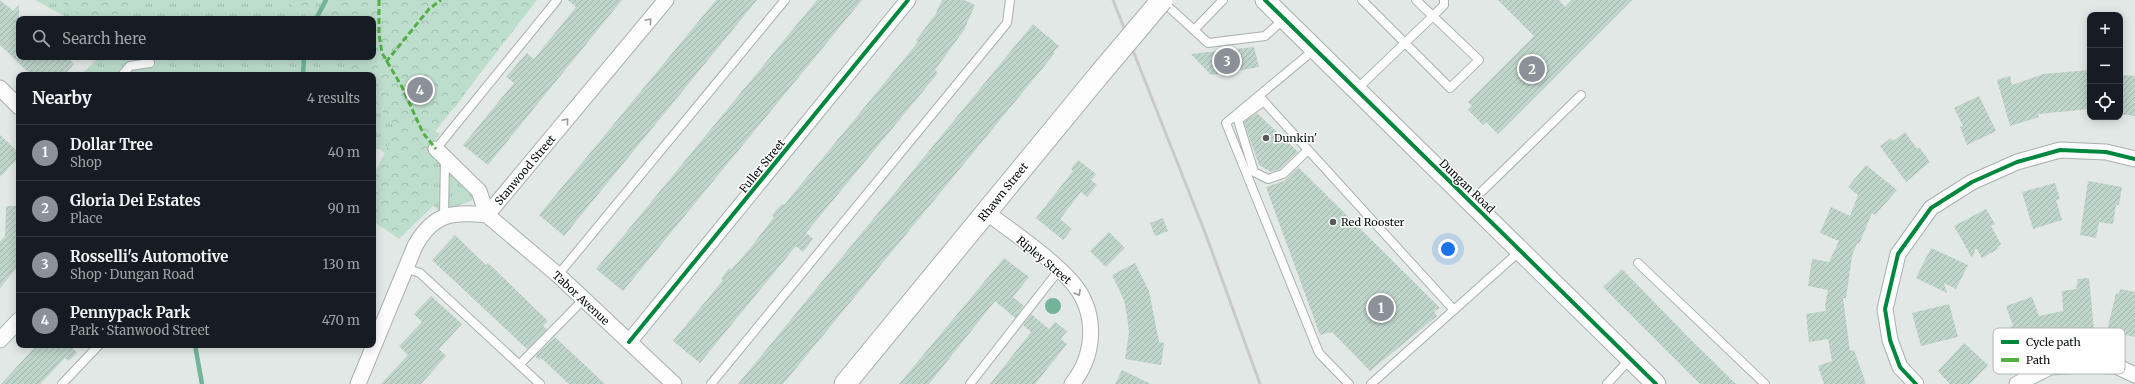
<!DOCTYPE html>
<meta charset="utf-8">
<style>
body{margin:0;font-family:Merriweather,serif;background:#20242c;color:#f1f3f6}
.controls{position:absolute;right:12px;top:12px;display:grid;overflow:hidden;border-radius:8px;box-shadow:0 2px 10px #0003}
.controls button{width:36px;height:36px;display:grid;place-items:center;padding:0;border:0;border-bottom:1px solid #363941;background:#171b24;color:#f1f3f6;font:20px sans-serif}
.you{position:absolute;left:1448px;top:249px;width:14px;height:14px;margin:-10px;border:3px solid #fff;border-radius:50%;background:#1a73e8;box-shadow:0 0 0 6px #1a73e833}
.badge{display:grid;place-items:center;width:26px;height:26px;border-radius:50%;background:#8c9099;color:#fff;font-size:13px;font-weight:700}
.pin{position:absolute;translate:-50% -50%;border:2px solid #fff;box-shadow:0 1px 4px #0006}
.list{margin:0;padding:0;list-style:none}
h2{display:flex;justify-content:space-between;align-items:center;height:52px;margin:0;padding:0 16px;font-size:17px}
h2 small{font-size:13px;font-weight:400;color:#9ea1a6}
.list li{display:grid;grid-template-columns:26px 1fr auto;gap:12px;align-items:center;box-sizing:border-box;height:56px;padding:0 16px;border-top:1px solid #363941}
.list b{display:block;font-size:15px;white-space:nowrap}
.list p{margin:0;font-size:13px;white-space:nowrap;color:#9ea1a6}
.list em{font-size:13px;font-style:normal;color:#9ea1a6}
.icon{flex:none;width:22px;height:22px;fill:none;stroke:currentColor;stroke-width:2;stroke-linecap:round;stroke-linejoin:round}
.map{position:relative;flex:none;width:2135px;height:384px;overflow:hidden}
.search{position:absolute;background:#171b24;box-shadow:0 2px 10px #0003;left:16px;top:16px;width:360px;height:44px;display:flex;align-items:center;gap:10px;box-sizing:border-box;padding:0 14px;border-radius:8px;color:#9ea1a6;font-size:15px}
.panel{position:absolute;background:#171b24;box-shadow:0 2px 10px #0003;left:16px;top:72px;width:360px;height:276px;border-radius:8px}
.map>svg:first-child{display:block}
.grass{fill:url(#grass-tufts)}
.forest{fill:url(#forest-crowns)}
.water{fill:#71b499}
.lines{fill:none;stroke-linecap:round;stroke-linejoin:round}
.stream{stroke:#71b499;stroke-width:4.5}
.building{fill:url(#building-hatch)}
.service-casing{stroke:#aab0ad;stroke-width:10}
.minor-casing{stroke:#aab0ad;stroke-width:17}
.tertiary-casing{stroke:#aab0ad;stroke-width:21}
.secondary-casing{stroke:#aab0ad;stroke-width:23}
.service{stroke:#fbfcfb;stroke-width:8}
.minor{stroke:#fbfcfb;stroke-width:15}
.tertiary{stroke:#fbfcfb;stroke-width:19}
.secondary{stroke:#fbfcfb;stroke-width:21}
.rail{stroke:#c8cbca;stroke-width:3}
.secondary-bridge-casing{stroke:#aab0ad;stroke-width:23;stroke-linecap:butt}
.secondary-bridge{stroke:#fbfcfb;stroke-width:21}
.quiet{stroke:#54b044;stroke-width:3;stroke-dasharray:6 3;stroke-linecap:butt}
.cycleway-casing{stroke:#fff;stroke-width:6}
.cycleway{stroke:#00873e;stroke-width:4}
.oneway{stroke:#9a9d9b}
.poi-dot{fill:#555a58;stroke:#fff;stroke-width:1.5}
.labels{text-anchor:middle;dominant-baseline:central;stroke-width:3;stroke-linejoin:round;paint-order:stroke}
.poi-label{font-size:11px;fill:#090e0c;stroke:#fff;text-anchor:start}
.street-label{font-size:11px;fill:#090e0c;stroke:#fff}
.key{fill:#fff;stroke:#b5b7b6;stroke-width:1}
.key-label{font-size:11px;fill:#090e0c}
</style>
<div class="map">
<svg width="2135" height="384" viewBox="0 0 2135 384">
<defs>
<pattern id="grass-tufts" width="24" height="20" patternUnits="userSpaceOnUse"><rect width="24" height="20" fill="#bdddcd"/><path d="M3 7l-1-3M5 7V3M7 7l1-3M15 17l-1-3M17 17v-4M19 17l1-3" fill="none" stroke="#a1bcaf"/></pattern>
<pattern id="forest-crowns" width="20" height="18" patternUnits="userSpaceOnUse"><rect width="20" height="18" fill="#bdddcd"/><path d="M2 6a3 3 0 1 1 6 0M12 15a3 3 0 1 1 6 0" fill="none" stroke="#a1bcaf"/></pattern>
<pattern id="building-hatch" width="6" height="6" patternUnits="userSpaceOnUse"><rect width="6" height="6" fill="#bfd4cb"/><path d="M-1 1l2-2M0 6l6-6M5 7l2-2" fill="none" stroke="#a3b5ad"/></pattern>
</defs>
<rect width="100%" height="100%" fill="#e2e8e5"/>
<!-- grass -->
<path class="grass" d="M35,0H534L456,106L432,129L440,134L428,150L475,196L471,201L439,212L413,179L380,149L373,150V75H81L99,57H373V19H70Z"/>
<!-- forest -->
<path class="forest" d="M59,0H133L120,19H85Z
M283,0H317L316,5L308,18L304,13Z
M333,0H537L427,142L433,206L399,239L373,221V176L397,129L373,99V75H354L339,57H373V19H324Z"/>
<!-- water -->
<path class="water" d="M1045 306a8 8 0 1 1 16 0a8 8 0 1 1-16 0Z"/>
<g class="lines">
<!-- stream -->
<path class="stream" d="M316,19L326,0
M303,75L304,57
M195,345L202,384"/>
</g>
<!-- building -->
<path class="building" d="M0,0L13,11L19,5V57H67L74,64L64,75H31L0,45Z
M568,0H622L488,165L463,145L514,83L506,77L527,53L534,59L576,7Z
M716,0H757L564,236L539,215Z
M817,0H862L623,291L596,269Z
M942,0H964L975,5L964,30L935,70L938,73L806,233L813,239L803,252L796,246L700,363L673,341L723,280L721,279L729,268L731,270L751,247L774,217L772,215L782,204L784,205L918,42L916,40L935,15Z
M1498,0H1559L1565,7L1572,0H1632L1498,134L1486,122L1483,125L1468,110L1472,106L1468,102L1534,36Z
M1033,24L1059,46L1053,52L1055,53L848,305L783,384H738Z
M1254,47L1259,67L1211,75L1191,54Z
M2090,70V109L2038,114L2039,117L2010,126L1997,80L2010,76L2012,85L2043,74Z
M2120,75L2135,76V116L2120,114Z
M1979,96L1996,131L1967,145L1960,127L1963,126L1954,108Z
M1257,113L1298,152L1280,169L1271,172L1259,165L1244,122Z
M1905,132L1917,149L1919,147L1930,162L1906,182L1880,146L1891,138L1893,141Z
M0,135L19,153V157L0,177Z
M1078,160L1096,174L1091,180L1097,185L1087,197L1081,192L1060,219L1072,229L1063,240L1036,218L1073,171L1071,169Z
M1866,165L1897,190L1875,215L1872,213L1859,244L1857,243L1852,256L1846,298H1843L1850,351L1854,350L1866,384H1824L1818,366L1832,361L1828,339L1809,342L1806,314L1826,311L1825,306L1828,290L1808,286L1812,259L1829,262L1839,241L1820,233L1831,207L1850,216L1858,195L1848,187Z
M1298,167L1440,308L1434,311L1437,316L1370,371L1332,332L1320,335L1266,187L1284,181Z
M2088,181L2122,187L2119,205H2116L2113,224L2099,222L2096,238L2080,235Z
M2055,183L2060,199L2056,200L2062,220L2033,229L2022,192Z
M6,206H19V265L0,288V242L5,236Z
M1986,209L1995,224L1991,226L2001,244L1997,247L1998,249L1982,258L1976,248L1972,258L1954,226Z
M1163,218L1168,231L1155,236L1150,223Z
M1109,232L1125,248L1106,267L1090,251Z
M455,235L486,265L488,263L548,321L543,326L547,329L527,349L432,260Z
M1931,248L1968,265L1956,289L1944,283L1947,293L1916,278Z
M1004,258L1029,277L1013,297L1024,306L1015,318L995,301L929,384H899Z
M1135,263L1149,291L1159,342L1164,343L1161,365L1125,359L1129,332L1127,316L1124,300L1112,275Z
M1622,269L1688,337L1736,384H1700L1603,287Z
M2089,278L2094,330L2058,331L2016,344L2010,327L2013,326L2006,306L2032,297L2039,316L2063,311L2062,291L2076,289L2078,279Z
M2120,289L2135,292V337L2107,331L2116,293L2119,294Z
M431,296L462,324L439,349L446,356L421,384H381L408,355L399,346L422,322L414,314Z
M1949,304L1958,337L1921,346L1912,313Z
M1031,314L1049,329L1055,322L1067,331L1061,339L1067,344L1035,384H990L1031,332L1023,325Z
M555,337L589,369L605,384H569L541,358L539,360L535,356Z
M1964,343L1988,365L1970,384H1950L1938,371Z
M37,345H77L73,349L77,353L69,361L65,358L40,384H1Z
M1122,370L1151,384H1115Z"/>
<g class="lines">
<defs>
<path id="service" d="M1223,0L1194,30L1208,43L1265,36L1284,19
M1362,0L1450,88L1479,60L1416,0
M1162,1L1194,30
M1315,49L1226,123L1319,353L1349,384
M122,75L130,66L150,63
M1356,90L1433,16L1444,5V0
M1259,96L1454,310
M1264,101L1238,120L1254,172L1268,179L1283,174L1308,150
M436,149L557,0
M1471,202L1581,95
M444,216L445,158
M1638,263L1765,384
M405,268L420,273L540,384
M558,275L785,0
M519,365L583,300
M62,384L99,345
M711,384L1007,23L1010,0
M970,384L1059,270
M1371,384L1520,251
M1607,384L1630,359"/>
<path id="minor" d="M0,88L19,107
M436,149L479,191L487,215
M986,212C1014,233 1048,256 1071,281C1098,311 1096,354 1072,384
M487,215L666,0
M487,215L558,275L674,384
M0,340L19,320
M629,342L908,0
M358,384L415,246C433,214 451,211 487,215
M1916,384L1900,367L1890,340L1885,309L1898,254L1931,208L1972,182L2017,162L2060,150L2106,152L2135,159
M2017,384L2050,367L2083,365L2116,366L2135,375"/>
<path id="tertiary" d="M1265,0L1656,384"/>
<path id="secondary" d="M845,384L1098,76"/>
</defs>
<!-- service casing -->
<use href="#service" class="service-casing"/>
<!-- minor casing -->
<use href="#minor" class="minor-casing"/>
<!-- tertiary casing -->
<use href="#tertiary" class="tertiary-casing"/>
<!-- secondary casing -->
<use href="#secondary" class="secondary-casing"/>
<!-- service -->
<use href="#service" class="service"/>
<!-- minor -->
<use href="#minor" class="minor"/>
<!-- tertiary -->
<use href="#tertiary" class="tertiary"/>
<!-- secondary -->
<use href="#secondary" class="secondary"/>
<!-- rail -->
<path class="rail" d="M1113,0L1206,235L1260,384"/>
<defs>
<path id="secondary-bridge" d="M1098,76L1162,0"/>
</defs>
<!-- secondary-bridge casing -->
<use href="#secondary-bridge" class="secondary-bridge-casing"/>
<!-- secondary-bridge -->
<use href="#secondary-bridge" class="secondary-bridge"/>
<!-- quiet -->
<path class="quiet" d="M379,0V34L382,53L402,87L423,133L436,149
M386,62L429,9L441,0"/>
<defs>
<path id="cycleway" d="M1265,0L1656,384
M629,342L908,0
M1916,384L1900,367L1890,340L1885,309L1898,254L1931,208L1972,182L2017,162L2060,150L2106,152L2135,159"/>
</defs>
<!-- cycleway casing -->
<use href="#cycleway" class="cycleway-casing"/>
<!-- cycleway -->
<use href="#cycleway" class="cycleway"/>
</g>
<!-- one-way arrows -->
<defs><path id="oneway-chevron" d="M-2-3.5L2.5 0L-2 3.5" fill="none" stroke-width="1.6" stroke-linecap="round" stroke-linejoin="round"/></defs>
<g class="oneway">
<use href="#oneway-chevron" transform="translate(649 21) rotate(-50)"/>
<use href="#oneway-chevron" transform="translate(566 121) rotate(-50)"/>
<use href="#oneway-chevron" transform="translate(1078 293) rotate(60)"/>
</g>
<!-- markers -->
<g class="poi-dot">
<circle cx="1266" cy="138" r="4"/>
<circle cx="1333" cy="222" r="4"/>
</g>
<g class="labels">
<!-- poi labels -->
<g class="poi-label">
<text x="1274" y="138">Dunkin'</text>
<text x="1341" y="222">Red Rooster</text>
</g>
<!-- street labels -->
<g class="street-label">
<text transform="translate(762 166) rotate(-51)">Fuller Street</text>
<text transform="translate(525 170) rotate(-50)">Stanwood Street</text>
<text transform="translate(1467 186) rotate(44)">Dungan Road</text>
<text transform="translate(1003 192) rotate(-51)">Rhawn Street</text>
<text transform="translate(1044 260) rotate(40)">Ripley Street</text>
<text transform="translate(581 298) rotate(43)">Tabor Avenue</text>
</g>
</g>
<!-- legend -->
<rect x="1993" y="328" width="132" height="46" rx="6" class="key"/>
<rect x="2001" y="340" width="18" height="4" fill="#00873e"/>
<rect x="2001" y="358" width="18" height="4" fill="#54b044"/>
<g class="key-label">
<text x="2026" y="346">Cycle path</text>
<text x="2026" y="364">Path</text>
</g>
</svg>
<div class="controls">
<button>+</button>
<button>−</button>
<button><svg class="icon" aria-label="locate" viewBox="0 0 24 24"><circle cx="12" cy="12" r="6"/><path d="M12 2v4M12 18v4M2 12h4M18 12h4"/></svg></button>
</div>
<div class="you"></div>
<div class="pin badge" style="left:1381px;top:308px">1</div>
<div class="pin badge" style="left:1532px;top:69px">2</div>
<div class="pin badge" style="left:1227px;top:61px">3</div>
<div class="pin badge" style="left:420px;top:90px">4</div>
<div class="search"><svg class="icon" aria-label="search" viewBox="0 0 24 24"><circle cx="10" cy="10" r="6"/><path d="M15 15l6 6"/></svg>Search here</div>
<section class="panel">
<h2>Nearby<small>4 results</small></h2>
<ul class="list">
<li><span class="badge">1</span><div><b>Dollar Tree</b><p>Shop</p></div><em>40 m</em></li>
<li><span class="badge">2</span><div><b>Gloria Dei Estates</b><p>Place</p></div><em>90 m</em></li>
<li><span class="badge">3</span><div><b>Rosselli's Automotive</b><p>Shop · Dungan Road</p></div><em>130 m</em></li>
<li><span class="badge">4</span><div><b>Pennypack Park</b><p>Park · Stanwood Street</p></div><em>470 m</em></li>
</ul>
</section>
</div>
